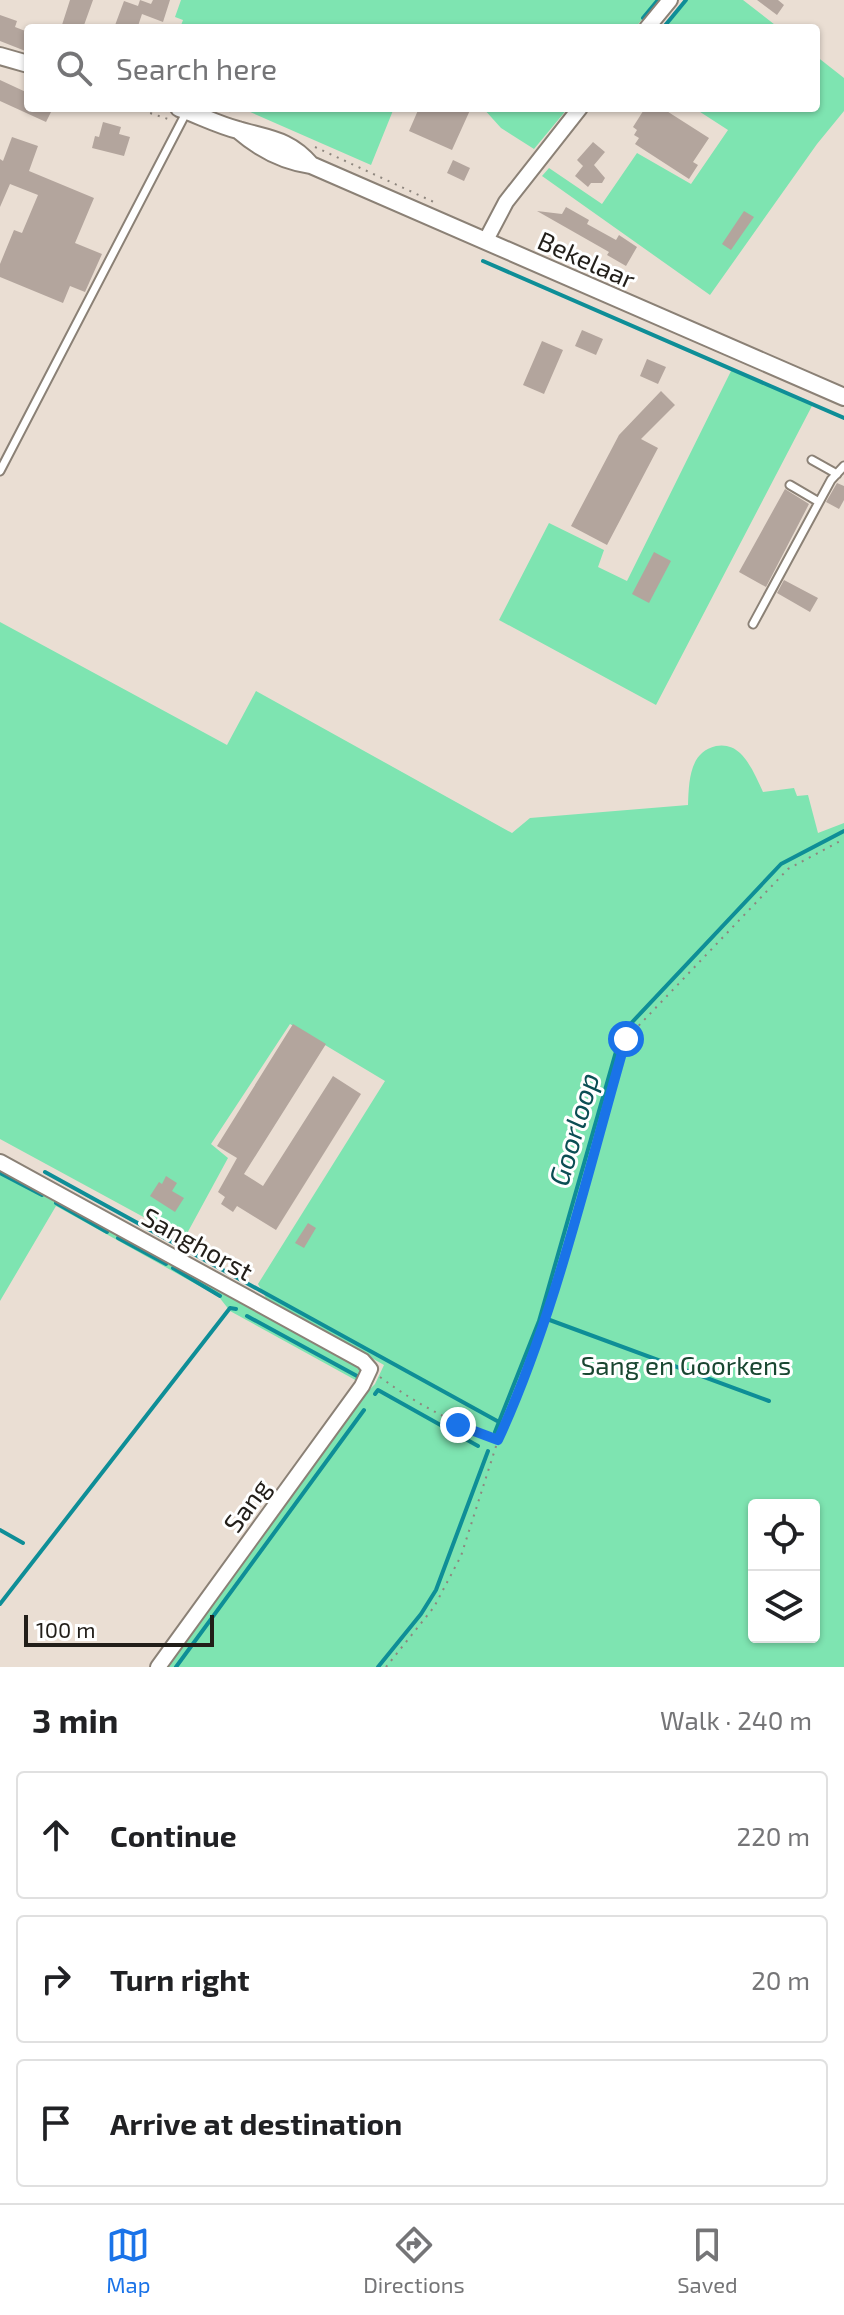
<!DOCTYPE html>
<meta charset="utf-8">
<style>
body{margin:0;font-family:"Exo 2",sans-serif;background:#f6f6f6;color:#202124}
.controls{position:absolute;right:24px;bottom:24px;display:grid;overflow:hidden;border-radius:8px;box-shadow:0 2px 6px #0004}
.controls button{width:72px;height:72px;display:grid;place-items:center;padding:0;border:0;border-bottom:2px solid #e0e0e0;background:#fff;color:#202124;font:40px sans-serif}
.scale{position:absolute;left:24px;bottom:20px;width:190px;box-sizing:border-box;padding-left:8px;border:4px solid #221e19;border-top:0;font-size:22px;line-height:28px;white-space:nowrap;color:#221e19;-webkit-text-stroke:6px #fff;paint-order:stroke}
.stop{position:absolute;width:24px;height:24px;margin:-18px;border:6px solid #1a73e8;border-radius:50%;background:#fff}
.stop.end{background:#1a73e8;border-color:#fff;box-shadow:0 2px 8px #0008}
.list{margin:0;padding:0;list-style:none}
h2{display:flex;justify-content:space-between;align-items:center;height:104px;margin:0;padding:0 32px;font-size:34px}
h2 small{font-size:26px;font-weight:400;color:#757577}
.list li{display:grid;grid-template-columns:52px 1fr auto;gap:24px;align-items:center;box-sizing:border-box;height:128px;margin:0 16px 16px;padding:0 16px;border:2px solid #e0e0e0;border-radius:8px}
.list b{display:block;font-size:30px;white-space:nowrap}
.list em{font-size:26px;font-style:normal;color:#757577}
.icon{flex:none;width:44px;height:44px;fill:none;stroke:currentColor;stroke-width:2;stroke-linecap:round;stroke-linejoin:round}
.map{position:relative;flex:none;width:844px;height:1667px;overflow:hidden}
.search{position:absolute;background:#fff;box-shadow:0 2px 6px #0004;left:24px;right:24px;top:24px;height:88px;display:flex;align-items:center;gap:20px;box-sizing:border-box;padding:0 28px;border-radius:8px;color:#757577;font-size:30px}
.sheet{height:536px;background:#fff}
nav{display:flex;justify-content:space-around;align-items:center;box-sizing:border-box;height:112px;border-top:2px solid #e0e0e0;background:#fff;font-size:22px;color:#757577}
nav a{display:grid;justify-items:center;gap:4px}
nav .on{color:#1a73e8}
.map>svg:first-child{display:block}
.green{fill:#7ee4b1;fill-rule:evenodd}
.lines{fill:none;stroke-linecap:round;stroke-linejoin:round}
.stream{stroke:#0e8e97;stroke-width:4}
.building{fill:#b3a59d}
.service-casing{stroke:#8b8176;stroke-width:11}
.minor-casing{stroke:#8b8176;stroke-width:18}
.tertiary-casing{stroke:#8b8176;stroke-width:20}
.path{stroke:#8e867e;stroke-width:2;stroke-dasharray:2 6;stroke-linecap:butt}
.service{stroke:#fff;stroke-width:7}
.minor{stroke:#fff;stroke-width:14}
.tertiary{stroke:#fff;stroke-width:16}
.route{stroke:#1a73e8;stroke-width:10}
.labels{text-anchor:middle;dominant-baseline:central;stroke-width:6;stroke-linejoin:round;paint-order:stroke}
.street-label{font-size:26px;fill:#221e19;stroke:#fff}
.park-label{font-size:26px;fill:#194631;stroke:#fff}
.water-label{font-size:28px;font-style:italic;fill:#0b4e54;stroke:#fff}
</style>
<div class="map">
<svg width="844" height="1667" viewBox="0 0 844 1667">
<rect width="100%" height="100%" fill="#eaded3"/>
<!-- green -->
<path class="green" d="M181,0H658L635,28H180L183,20L175,17Z
M688,0H743L779,28H665Z
M816,56L844,78V111L817,144L710,295L542,176L549,168L602,204L637,153L691,184L728,130L694,108H816Z
M241,108H394L371,165Z
M483,108H568L534,149L501,128Z
M732,369L813,404L656,705L499,620L549,523L604,550L598,567L627,581Z
M0,622L227,745L256,691L512,833L530,818L688,805C689,782 689,752 716,746C725,744 734,747 740,753C751,764 757,779 763,792L794,788L797,796L808,795L818,833L844,823V1667H166L355,1404L375,1384L384,1365L266,1298L258,1284L385,1081L290,1024L211,1144L228,1158L184,1239L0,1139ZM754,1505H814V1637H754Z
M0,1165L360,1363L364,1370L359,1382L230,1311L219,1297L56,1206L0,1301Z"/>
<g class="lines">
<!-- stream -->
<path class="stream" d="M643,18L658,0
M663,28L686,0
M483,261L844,418
M45,1172L499,1422
M0,1173L42,1195
M56,1203L107,1232
M118,1238L166,1264
M173,1268L220,1296
M247,1316L357,1376
M547,1319L769,1401
M375,1394L378,1390L478,1446
M495,1432L539,1321L621,1034L781,864L844,831
M0,1530L23,1543
M0,1604L230,1308L236,1309
M176,1667L364,1410
M378,1667L421,1614L436,1590L488,1451"/>
</g>
<!-- building -->
<path class="building" d="M70,0H93L83,28H61Z
M140,0L151,4L153,0H170L163,22L142,14L138,26L133,24L131,28H114L124,1L138,6Z
M757,0H778L784,5L777,15Z
M0,15L17,21L15,27L28,32V52L0,41Z
M0,80L28,93V108H53L46,122L0,101Z
M419,108H471L452,150L409,131Z
M645,108H662L709,138L693,162L698,165L689,179L635,144L639,138L634,135L637,130L633,127Z
M103,122L121,127L119,134L130,137L124,156L92,148L95,136L99,137Z
M12,137L38,146L29,171L94,198L75,243L102,254L85,292L70,286L63,303L0,277V264L14,230L22,233L38,195L10,184L0,207V159L3,161Z
M593,142L605,152L594,165L605,178L602,183H591L588,187L575,176L583,166L577,160Z
M453,160L470,168L464,181L447,173Z
M566,207L589,220L587,224L616,240L619,235L637,247L626,266L607,255L609,252L537,211L562,214Z
M744,211L754,217L731,250L722,244Z
M582,330L603,339L596,355L575,346Z
M542,341L563,350L544,394L523,385Z
M647,359L666,367L658,384L640,376Z
M661,391L675,405L641,439L658,448L607,545L571,526L619,435Z
M837,483L844,486V500L839,509L826,502Z
M785,489L809,504L766,587L739,572Z
M654,552L671,561L649,603L632,594Z
M784,580L818,598L810,612L777,593Z
M293,1024L326,1044L244,1174L263,1186L333,1076L361,1094L276,1230L237,1206L233,1212L221,1204L225,1197L218,1192L237,1158L217,1146Z
M166,1176L177,1183L172,1191L184,1198L175,1212L150,1196L159,1182L162,1184Z
M308,1223L316,1228L304,1248L295,1243Z"/>
<g class="lines">
<defs>
<path id="service" d="M812,460L837,474
M0,471L187,111
M790,485L819,502
M753,624L831,480L844,466"/>
<path id="minor" d="M647,28L670,0
M486,240L506,202L580,108
M0,1162L363,1361L370,1369L362,1386L158,1667"/>
<path id="tertiary" d="M0,56L28,64
M179,108C199,115 218,125 238,130C268,139 289,139 311,165
M238,130C260,149 283,161 311,165L844,397"/>
</defs>
<!-- service casing -->
<use href="#service" class="service-casing"/>
<!-- minor casing -->
<use href="#minor" class="minor-casing"/>
<!-- tertiary casing -->
<use href="#tertiary" class="tertiary-casing"/>
<!-- path -->
<path class="path" d="M135,108L168,119
M221,108L235,113
M315,147L436,203
M380,1377C419,1406 452,1422 497,1439
M386,1667L434,1607L461,1556L498,1440L547,1311L626,1039L788,869L844,839"/>
<!-- service -->
<use href="#service" class="service"/>
<!-- minor -->
<use href="#minor" class="minor"/>
<!-- tertiary -->
<use href="#tertiary" class="tertiary"/>
</g>
<g class="lines">
<!-- route -->
<path class="route" d="M458,1425L498,1440C555,1316 588,1170 626,1039"/>
</g>
<g class="labels">
<!-- street labels -->
<g class="street-label">
<text transform="translate(587 259) rotate(24)">Bekelaar</text>
<text transform="translate(198 1243) rotate(29)">Sanghorst</text>
<text transform="translate(246 1505) rotate(-54)">Sang</text>
</g>
<!-- park labels -->
<g class="park-label">
<text x="686" y="1364">Sang en Goorkens</text>
</g>
<!-- water labels -->
<g class="water-label">
<text transform="translate(573 1129) rotate(-74)">Goorloop</text>
</g>
</g>
</svg>
<div class="controls">
<button><svg class="icon" aria-label="locate" viewBox="0 0 24 24"><circle cx="12" cy="12" r="6"/><path d="M12 2v4M12 18v4M2 12h4M18 12h4"/></svg></button>
<button><svg class="icon" aria-label="layers" viewBox="0 0 24 24"><path d="M12 4l9 5-9 5-9-5zM3 14l9 5 9-5"/></svg></button>
</div>
<div class="scale">100 m</div>
<div class="stop" style="left:626px;top:1039px"></div>
<div class="stop end" style="left:458px;top:1425px"></div>
<div class="search"><svg class="icon" aria-label="search" viewBox="0 0 24 24"><circle cx="10" cy="10" r="6"/><path d="M15 15l6 6"/></svg>Search here</div>
</div>
<section class="sheet">
<h2>3 min<small>Walk · 240 m</small></h2>
<ul class="list">
<li><svg class="icon" aria-label="ahead" viewBox="0 0 24 24"><path d="M12 20V5M6 11l6-6 6 6"/></svg><div><b>Continue</b></div><em>220 m</em></li>
<li><svg class="icon" aria-label="right" viewBox="0 0 24 24"><path d="M7 20v-9h11M14 6l5 5-5 5"/></svg><div><b>Turn right</b></div><em>20 m</em></li>
<li><svg class="icon" aria-label="arrive" viewBox="0 0 24 24"><path d="M6 21V4h12l-3 4 3 4H6"/></svg><div><b>Arrive at destination</b></div></li>
</ul>
</section>
<nav>
<a class="on"><svg class="icon" aria-label="map" viewBox="0 0 24 24"><path d="M3 6l6-2 6 2 6-2v14l-6 2-6-2-6 2zM9 4v14M15 6v14"/></svg>Map</a>
<a><svg class="icon" aria-label="directions" viewBox="0 0 24 24"><path d="M12 3l9 9-9 9-9-9zM9 14v-3h6M13 9l2 2-2 2"/></svg>Directions</a>
<a><svg class="icon" aria-label="saved" viewBox="0 0 24 24"><path d="M7 4h10v16l-5-4-5 4z"/></svg>Saved</a>
</nav>
